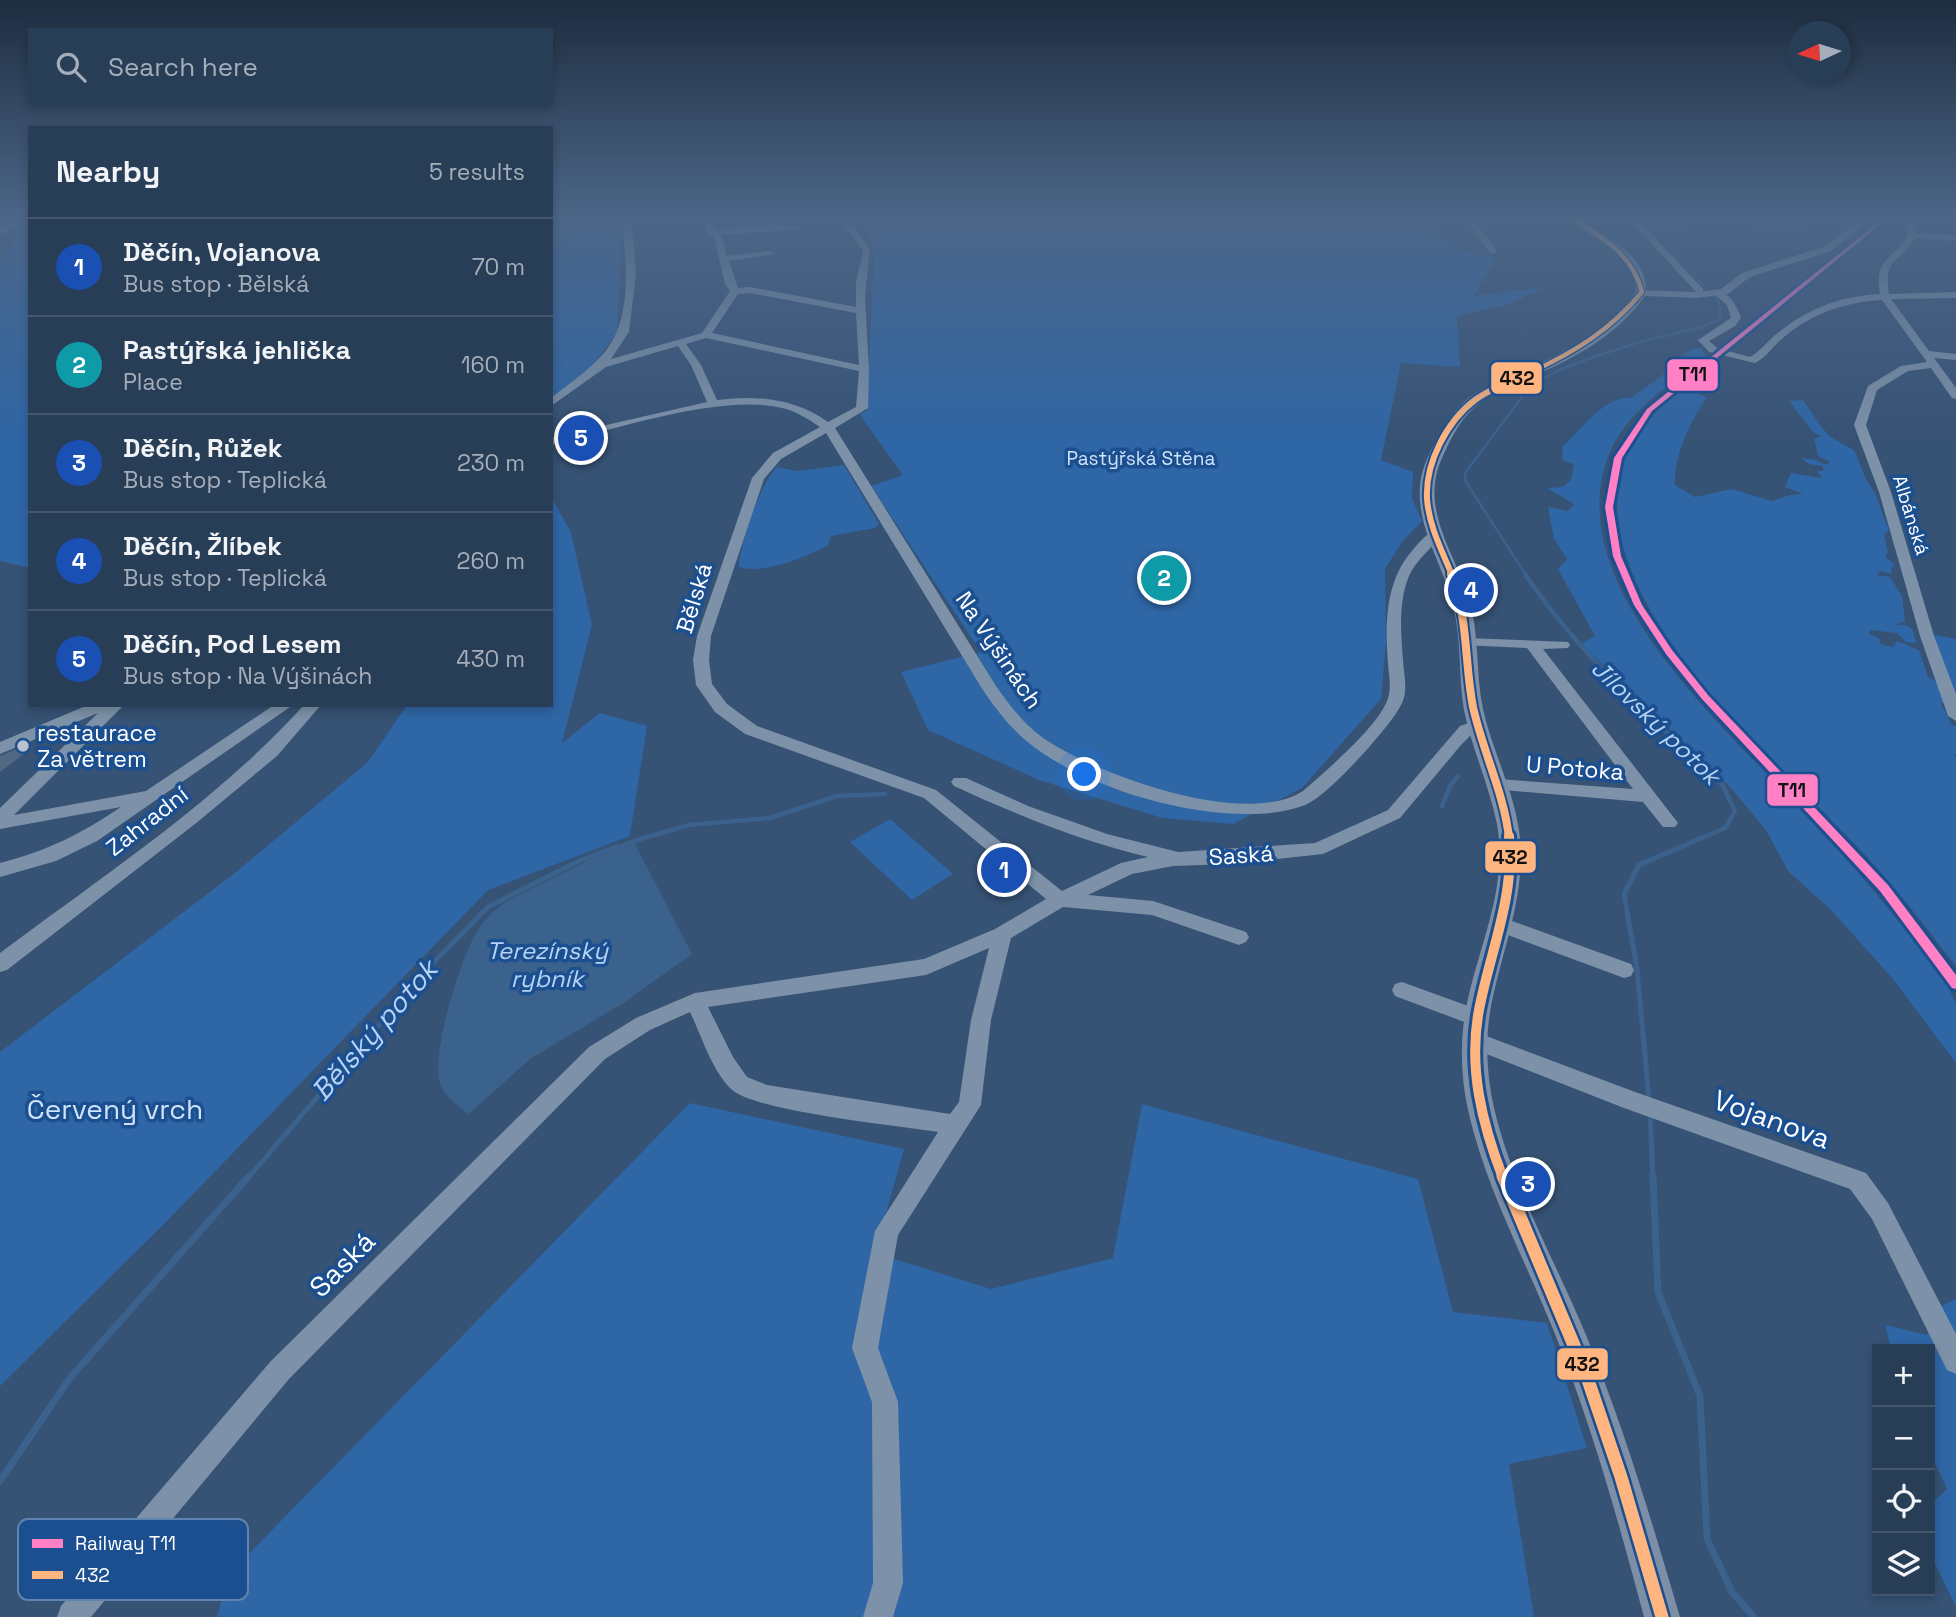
<!DOCTYPE html>
<meta charset="utf-8">
<style>
body{margin:0;font-family:"Space Grotesk",sans-serif;background:#30455d;color:#f1f3f6}
.controls{position:absolute;right:21px;bottom:21px;display:grid;overflow:hidden;border-radius:0px;box-shadow:0 4px 10px #0003}
.controls button{width:63px;height:63px;display:grid;place-items:center;padding:0;border:0;border-bottom:2px solid #44576d;background:#283e57;color:#f1f3f6;font:35px sans-serif}
.compass{position:absolute;left:1788px;top:21px;width:63px;height:63px;border-radius:50%;background:#283e57;box-shadow:0 4px 10px #0003;rotate:266deg}
.you{position:absolute;left:1085px;top:775px;width:24px;height:24px;margin:-18px;border:5px solid #fff;border-radius:50%;background:#1a73e8;box-shadow:0 0 0 10px #1a73e833}
.badge{display:grid;place-items:center;width:46px;height:46px;border-radius:50%;background:#b9c2ce;color:#fff;font-size:23px;font-weight:700}
.pin{position:absolute;translate:-50% -50%;border:4px solid #fff;box-shadow:0 2px 7px #0006}
.list{margin:0;padding:0;list-style:none}
h2{display:flex;justify-content:space-between;align-items:center;height:91px;margin:0;padding:0 28px;font-size:30px}
h2 small{font-size:23px;font-weight:400;color:#a5aeba}
.list li{display:grid;grid-template-columns:46px 1fr auto;gap:21px;align-items:center;box-sizing:border-box;height:98px;padding:0 28px;border-top:2px solid #44576d}
.list b{display:block;font-size:26px;white-space:nowrap}
.list p{margin:0;font-size:23px;white-space:nowrap;color:#a5aeba}
.list em{font-size:23px;font-style:normal;color:#a5aeba}
.icon{flex:none;width:38px;height:38px;fill:none;stroke:currentColor;stroke-width:2;stroke-linecap:round;stroke-linejoin:round}
.map{position:relative;flex:none;width:1956px;height:1617px;overflow:hidden}
.search{position:absolute;background:#283e57;box-shadow:0 4px 10px #0003;left:28px;top:28px;width:525px;height:77px;display:flex;align-items:center;gap:18px;box-sizing:border-box;padding:0 24px;border-radius:0px;color:#a5aeba;font-size:26px}
.panel{position:absolute;background:#283e57;box-shadow:0 4px 10px #0003;left:28px;top:126px;width:525px;height:581px;border-radius:0px}
.map>svg:first-child{display:block}
.green{fill:#2f66a5}
.water{fill:#3b618d}
.lines{fill:none;stroke-linecap:round;stroke-linejoin:round}
.stream-far3{stroke:#3b618d;stroke-width:2.5}
.stream-far2{stroke:#3b618d;stroke-width:4.5}
.stream-far1{stroke:#3b618d;stroke-width:5}
.stream{stroke:#3b618d;stroke-width:7}
.building{fill:#526984}
.minor{fill:#7d92a8;fill-rule:evenodd}
.major{fill:#7d8ea7;fill-rule:evenodd}
.bus-1-far4-casing{stroke:#1b4f8f;stroke-width:7}
.bus-1-far3-casing{stroke:#1b4f8f;stroke-width:10}
.bus-1-far2-casing{stroke:#1b4f8f;stroke-width:12}
.bus-1-far1-casing{stroke:#1b4f8f;stroke-width:16}
.bus-1-casing{stroke:#1b4f8f;stroke-width:18}
.bus-1-far4{stroke:#ffb580;stroke-width:4.5}
.bus-1-far3{stroke:#ffb580;stroke-width:6}
.bus-1-far2{stroke:#ffb580;stroke-width:8}
.bus-1-far1{stroke:#ffb580;stroke-width:10}
.bus-1{stroke:#ffb580;stroke-width:13}
.rail-1-casing{stroke:#1b4f8f;stroke-width:6}
.rail-1{fill:#ff80c5;fill-rule:evenodd}
.poi-dot{fill:#b9c2ce;stroke:#1b4f8f;stroke-width:2.5}
.labels{text-anchor:middle;dominant-baseline:central;stroke-width:7;stroke-linejoin:round;paint-order:stroke}
.far-park-label{font-size:19px;fill:#cfe3fa;stroke:#1b4f8f}
.far-street-label{font-size:19px;fill:#fff;stroke:#1b4f8f}
.street-label{font-size:23px;fill:#fff;stroke:#1b4f8f}
.poi-label{font-size:23px;fill:#fff;stroke:#1b4f8f;text-anchor:start}
.water-label{font-size:24px;font-style:italic;fill:#b5d3f5;stroke:#1b4f8f}
.near-water-label{font-size:28px;font-style:italic;fill:#b5d3f5;stroke:#1b4f8f}
.near-park-label{font-size:28px;fill:#cfe3fa;stroke:#1b4f8f}
.near-street-label{font-size:28px;fill:#fff;stroke:#1b4f8f}
.key{fill:#1b4f8f;stroke:#5f84b1;stroke-width:2}
.key-label{font-size:19px;fill:#fff}
.line-badge{stroke:#1b4f8f;stroke-width:2.5}
.pale-badge-label{font-size:19px;text-anchor:middle;font-weight:bold;fill:#111}
</style>
<div class="map">
<svg width="1956" height="1617" viewBox="0 0 1956 1617">
<rect width="100%" height="100%" fill="#365274"/>
<!-- green -->
<path class="green" d="M551,215H607L622,227L617,333L591,367L551,400Z
M860,215H1423C1447,242 1458,255 1496,256L1474,296L1547,287L1506,305L1457,316L1460,367L1401,363L1381,460L1413,472L1412,498L1422,521L1402,542L1385,569L1386,643L1381,699L1302,788L1233,824L1162,818L1039,780L928,730L901,672L981,652L871,486L903,475L860,415L867,410L874,251Z
M1634,215H1693L1667,234C1656,227 1643,224 1634,215Z
M1726,215H1825L1798,235L1721,218Z
M30,222V568L0,561V256L9,249L18,228Z
M1701,348L1706,356C1671,384 1628,410 1610,452C1559,574 1706,709 1780,788C1821,831 1862,875 1899,922C1911,937 1953,989 1956,1004C1956,1022 1956,1045 1956,1063L1893,979L1830,909L1788,871L1766,830L1729,786L1581,644L1595,636L1558,569L1567,559L1554,539L1548,507L1568,511L1574,504L1547,488L1563,487L1571,480L1574,464L1562,460L1563,446C1581,430 1606,394 1631,398C1640,391 1651,384 1660,377C1675,365 1680,350 1701,348Z
M1719,360L1709,387L1699,394L1707,397C1690,423 1674,454 1675,485L1695,497L1732,489L1772,501L1790,495L1803,494L1785,487L1791,473L1822,478L1817,471H1824L1822,466L1809,464L1801,458L1816,460L1826,465L1830,462L1818,456L1814,438L1821,436L1813,432L1789,401L1803,400L1822,428L1832,438L1854,450L1867,481L1875,493L1889,531L1884,534L1888,552L1885,556L1895,565L1891,568L1892,574L1880,571L1877,575L1890,577L1902,596L1905,621L1896,625H1906L1912,629L1917,643L1906,642L1897,633L1870,630L1869,634L1879,638L1880,644L1893,647L1897,641L1919,650L1928,677L1944,685L1949,698L1941,704L1952,725L1956,726V754H1953L1956,758V966C1928,930 1900,893 1869,859C1785,768 1574,597 1625,458C1641,415 1685,388 1719,360Z
M844,465L879,524L875,528L831,536L828,545C807,557 762,575 739,567C740,543 760,484 777,467L797,471Z
M554,501L571,533L592,625L562,743L600,713L647,726L630,836L488,890L163,1225L0,1386V1052L236,872L368,762L407,705H551V502Z
M1931,634L1956,639V708Z
M890,819L953,874L912,900L850,842Z
M690,1103L904,1149L875,1253L991,1289L1113,1258L1142,1104L1418,1179L1453,1312L1547,1323L1587,1448L1509,1464L1534,1617H217L228,1575Z
M1956,1299V1607L1930,1553V1505L1947,1489L1930,1452V1349H1891L1885,1325L1927,1335L1943,1305Z"/>
<!-- water -->
<path class="water" d="M626,842H634L692,954L625,1002L530,1059L469,1114C457,1105 445,1098 440,1083C430,1055 462,953 479,928C488,915 498,907 511,899Z"/>
<g class="lines">
<!-- stream-far3 -->
<path class="stream-far3" d="M0,273L30,246
M1526,575L1466,482L1465,473L1531,385L1559,370L1591,358L1643,341L1703,327L1721,318L1719,302L1674,253L1671,242L1675,232L1699,215"/>
<!-- stream-far2 -->
<path class="stream-far2" d="M1525,574C1579,655 1653,719 1723,786L1735,811L1725,828L1702,838
M1442,806L1450,786L1458,776
M644,838L689,825L770,818L837,796L885,794"/>
<!-- stream-far1 -->
<path class="stream-far1" d="M626,844L649,836
M1649,1100L1637,969L1624,894L1639,865L1706,836
M1650,1112L1653,1178
M248,1178L426,970L488,907L577,862L618,846"/>
<!-- stream -->
<path class="stream" d="M1653,1176L1658,1292L1700,1396L1707,1539L1732,1592L1754,1617
M0,1481L70,1378L249,1176"/>
</g>
<!-- building -->
<path class="building" d="M27,745L33,747L0,772V756Z"/>
<g class="lines">
<!-- minor -->
<path class="minor" d="M633,215H669L635,219L631,217Z
M704,215H712L715,230L777,224L802,228C796,231 735,233 721,235L727,256L771,251L775,254L729,261L738,288L750,287L856,307V282L863,251L837,215H845L870,249L865,297L869,369L868,408L835,428L996,686C1009,705 1024,724 1043,738C1096,774 1244,829 1303,791C1325,772 1377,727 1387,701C1392,689 1389,677 1388,664C1385,625 1385,583 1411,552C1418,544 1425,534 1435,531L1442,535C1431,549 1416,560 1409,576C1398,602 1401,634 1403,660C1404,677 1409,692 1400,707C1388,729 1327,797 1305,805C1231,833 1089,792 1029,743C1009,727 995,708 981,687L826,433L781,459L764,479L711,636L709,660L712,684L727,704L757,726L936,790L1062,891L1121,863L1148,857C1080,841 1017,815 954,786L951,782L954,778H966L1028,806L1107,834L1178,852L1315,843L1388,810L1460,726L1479,720L1487,725L1472,734L1461,745L1400,818L1323,854L1232,864L1173,866L1132,874L1088,895L1153,901L1246,932L1249,937L1246,942L1239,945L1152,915L1063,907L1011,938L991,1020L981,1105L898,1235L878,1348L898,1402L903,1583L893,1617H863L873,1583L872,1402L852,1348L875,1231L938,1132C901,1126 749,1111 730,1088C711,1068 702,1037 690,1012L650,1030L605,1059L289,1379L91,1617H57L61,1606L271,1361L589,1047L636,1018L695,993L924,959L995,929L1046,899L924,798L745,734L715,712L696,685L693,660L697,636L752,478L773,453L820,427C808,419 796,411 782,408C722,393 612,430 551,445V438L558,436L707,402L691,365L678,346L606,367L551,406V398C605,357 626,344 626,271C626,256 622,238 625,223L632,225L636,273L629,332L611,359L702,333L730,291L725,284L714,237L707,233ZM750,293L856,313L859,365L712,333L738,294ZM706,338L859,371L856,407L828,422C794,398 758,395 717,400L701,365L686,344ZM989,948L971,1020L959,1102L950,1114L767,1085L747,1077L733,1057L708,1007L926,975Z
M1461,215H1469L1496,249V253H1490Z
M1563,215H1573C1598,233 1652,255 1645,294L1637,292C1631,249 1591,241 1563,215Z
M1625,215H1634L1703,289V293H1697Z
M1911,215H1919L1912,225L1915,233L1956,235V241L1915,238C1899,265 1883,256 1889,294L1956,292V298L1891,299L1929,351L1956,354V360L1934,358L1956,388V399L1952,398L1931,368L1908,371L1877,390L1866,425L1891,492L1934,636L1956,694V721L1948,716L1920,636L1879,492L1854,425L1868,386L1901,366L1927,362L1882,300C1845,302 1813,313 1784,337C1774,345 1766,358 1755,363L1709,352L1698,340L1731,318L1727,305L1716,296V292C1730,291 1737,306 1741,318L1735,326L1709,341L1717,348L1750,357C1761,351 1769,339 1779,332C1809,308 1841,296 1880,294C1874,257 1892,262 1908,235L1904,225Z
M30,217V222L0,234V228Z
M1467,638L1568,642L1570,645L1568,648L1543,649L1675,819L1678,823L1675,827H1663L1643,802L1492,789L1489,785L1492,781L1498,779L1633,789L1527,648L1462,645L1460,642L1462,639Z
M88,705H124L14,815L146,791L274,705H293L97,841L56,861L0,877V863C49,850 79,835 121,807L0,829V808L98,713L0,754V742Z
M304,705H321L277,756L195,824L7,970L0,972V953C104,875 216,802 304,705Z
M1501,917L1631,964L1634,970L1631,976L1624,978L1494,930L1491,925L1494,920Z
M1402,982L1482,1011L1485,1017L1482,1023L1475,1026L1395,996L1392,990L1395,984Z
M1473,1031L1635,1092L1866,1173L1888,1203L1956,1334V1374L1947,1370L1872,1219L1850,1189L1624,1108L1466,1046L1462,1040L1466,1034Z"/>
<!-- major -->
<path class="major" d="M1866,215H1877L1831,251L1750,277L1728,294L1697,298L1645,296C1615,338 1572,359 1525,380C1508,388 1488,394 1474,408C1459,421 1450,440 1442,458C1418,511 1458,556 1471,606C1479,639 1476,675 1483,709C1492,750 1513,789 1519,830C1528,894 1501,950 1490,1012C1485,1045 1487,1076 1494,1108C1513,1188 1555,1260 1586,1335C1624,1427 1652,1522 1680,1617H1644C1619,1523 1593,1430 1557,1339C1527,1263 1486,1190 1468,1110C1461,1078 1460,1046 1465,1014C1476,950 1509,891 1497,824C1489,785 1472,749 1464,710C1458,675 1462,640 1453,606C1441,555 1403,510 1428,457C1437,437 1449,416 1465,401C1480,388 1500,382 1518,374C1565,352 1607,332 1638,290L1697,292L1721,289L1742,273L1823,247Z"/>
<defs>
<path id="bus-1-far4" d="M1529,373C1573,353 1611,330 1642,292C1632,252 1599,236 1567,215"/>
<path id="bus-1-far3" d="M1452,575C1442,551 1429,526 1427,499C1425,463 1447,421 1475,400C1493,387 1514,380 1533,371"/>
<path id="bus-1-far2" d="M1451,574C1469,621 1464,660 1473,707C1483,752 1504,793 1509,838"/>
<path id="bus-1-far1" d="M1503,1178C1482,1124 1468,1067 1479,1010C1490,952 1515,897 1509,836"/>
<path id="bus-1" d="M1503,1176L1586,1374L1621,1477L1662,1617"/>
</defs>
<!-- bus-1-far4 casing -->
<use href="#bus-1-far4" class="bus-1-far4-casing"/>
<!-- bus-1-far3 casing -->
<use href="#bus-1-far3" class="bus-1-far3-casing"/>
<!-- bus-1-far2 casing -->
<use href="#bus-1-far2" class="bus-1-far2-casing"/>
<!-- bus-1-far1 casing -->
<use href="#bus-1-far1" class="bus-1-far1-casing"/>
<!-- bus-1 casing -->
<use href="#bus-1" class="bus-1-casing"/>
<!-- bus-1-far4 -->
<use href="#bus-1-far4" class="bus-1-far4"/>
<!-- bus-1-far3 -->
<use href="#bus-1-far3" class="bus-1-far3"/>
<!-- bus-1-far2 -->
<use href="#bus-1-far2" class="bus-1-far2"/>
<!-- bus-1-far1 -->
<use href="#bus-1-far1" class="bus-1-far1"/>
<!-- bus-1 -->
<use href="#bus-1" class="bus-1"/>
<defs>
<path id="rail-1" d="M1887,215H1892L1652,411L1622,458L1613,507L1621,556L1642,605L1672,650L1708,695L1888,885L1956,975V989L1952,988L1880,891L1702,699L1666,654L1634,605L1613,556L1605,507L1614,458L1647,409Z"/>
</defs>
<!-- rail-1 casing -->
<use href="#rail-1" class="rail-1-casing"/>
<!-- rail-1 -->
<use href="#rail-1" class="rail-1"/>
</g>
<!-- sky -->
<linearGradient id="sky" x2="0" y2="1"><stop stop-color="#1e2d40"/><stop offset="0.49" stop-color="#4c6688"/><stop offset="1" stop-color="#4c6688" stop-opacity="0"/></linearGradient>
<rect width="1956" height="441" fill="url(#sky)"/>
<!-- markers -->
<circle class="poi-dot" cx="23" cy="746" r="7"/>
<g class="labels">
<!-- far-park labels -->
<g class="far-park-label">
<text x="1141" y="458">Pastýřská Stěna</text>
</g>
<!-- far-street labels -->
<g class="far-street-label">
<text transform="translate(1911 515) rotate(73)">Albánská</text>
</g>
<!-- street labels -->
<g class="street-label">
<text transform="translate(694 598) rotate(-73)">Bělská</text>
<text transform="translate(999 650) rotate(56)">Na Výšinách</text>
<text transform="translate(1575 768) rotate(5)">U Potoka</text>
<text transform="translate(147 821) rotate(-38)">Zahradní</text>
<text transform="translate(1241 855) rotate(-4)">Saská</text>
</g>
<!-- poi labels -->
<g class="poi-label">
<text x="37" y="733">restaurace<tspan x="37" dy="26">Za větrem</tspan></text>
</g>
<!-- water labels -->
<g class="water-label">
<text transform="translate(1656 722) rotate(44)">Jílovský potok</text>
<text x="547" y="950">Terezínský<tspan x="547" dy="28">rybník</tspan></text>
</g>
<!-- near-water labels -->
<g class="near-water-label">
<text transform="translate(374 1030) rotate(-49)">Bělský potok</text>
</g>
<!-- near-park labels -->
<g class="near-park-label">
<text x="115" y="1109">Červený vrch</text>
</g>
<!-- near-street labels -->
<g class="near-street-label">
<text transform="translate(1772 1119) rotate(20)">Vojanova</text>
<text transform="translate(342 1264) rotate(-45)">Saská</text>
</g>
</g>
<!-- legend -->
<rect x="18" y="1519" width="230" height="81" rx="10" class="key"/>
<rect x="32" y="1539" width="31" height="9" fill="#ff80c5"/>
<rect x="32" y="1571" width="31" height="8" fill="#ffb580"/>
<g class="key-label">
<text x="75" y="1550">Railway T11</text>
<text x="75" y="1582">432</text>
</g>
<g class="line-badge">
<rect x="1666" y="358" width="53" height="34" rx="7" fill="#ff80c5"/>
<rect x="1490" y="361" width="53" height="34" rx="7" fill="#ffb580"/>
<rect x="1766" y="773" width="53" height="34" rx="7" fill="#ff80c5"/>
<rect x="1484" y="840" width="53" height="34" rx="7" fill="#ffb580"/>
<rect x="1556" y="1347" width="53" height="34" rx="7" fill="#ffb580"/>
</g>
<g class="pale-badge-label">
<text x="1693" y="381">T11</text>
<text x="1517" y="385">432</text>
<text x="1792" y="797">T11</text>
<text x="1510" y="864">432</text>
<text x="1582" y="1371">432</text>
</g>
</svg>
<div class="controls">
<button>+</button>
<button>−</button>
<button><svg class="icon" aria-label="locate" viewBox="0 0 24 24"><circle cx="12" cy="12" r="6"/><path d="M12 2v4M12 18v4M2 12h4M18 12h4"/></svg></button>
<button><svg class="icon" aria-label="layers" viewBox="0 0 24 24"><path d="M12 4l9 5-9 5-9-5zM3 14l9 5 9-5"/></svg></button>
</div>
<svg class="compass" viewBox="-18 -18 36 36"><path d="M0-13l5 13h-10z" fill="#e53935"/><path d="M0 13l5-13h-10z" fill="#a5aeba"/></svg>
<div class="you"></div>
<div class="pin badge" style="left:1004px;top:870px;background:#1a4fb4">1</div>
<div class="pin badge" style="left:1164px;top:578px;background:#0f9aa8">2</div>
<div class="pin badge" style="left:1528px;top:1184px;background:#1a4fb4">3</div>
<div class="pin badge" style="left:1471px;top:590px;background:#1a4fb4">4</div>
<div class="pin badge" style="left:581px;top:438px;background:#1a4fb4">5</div>
<div class="search"><svg class="icon" aria-label="search" viewBox="0 0 24 24"><circle cx="10" cy="10" r="6"/><path d="M15 15l6 6"/></svg>Search here</div>
<section class="panel">
<h2>Nearby<small>5 results</small></h2>
<ul class="list">
<li><span class="badge" style="background:#1a4fb4">1</span><div><b>Děčín, Vojanova</b><p>Bus stop · Bělská</p></div><em>70 m</em></li>
<li><span class="badge" style="background:#0f9aa8">2</span><div><b>Pastýřská jehlička</b><p>Place</p></div><em>160 m</em></li>
<li><span class="badge" style="background:#1a4fb4">3</span><div><b>Děčín, Růžek</b><p>Bus stop · Teplická</p></div><em>230 m</em></li>
<li><span class="badge" style="background:#1a4fb4">4</span><div><b>Děčín, Žlíbek</b><p>Bus stop · Teplická</p></div><em>260 m</em></li>
<li><span class="badge" style="background:#1a4fb4">5</span><div><b>Děčín, Pod Lesem</b><p>Bus stop · Na Výšinách</p></div><em>430 m</em></li>
</ul>
</section>
</div>
